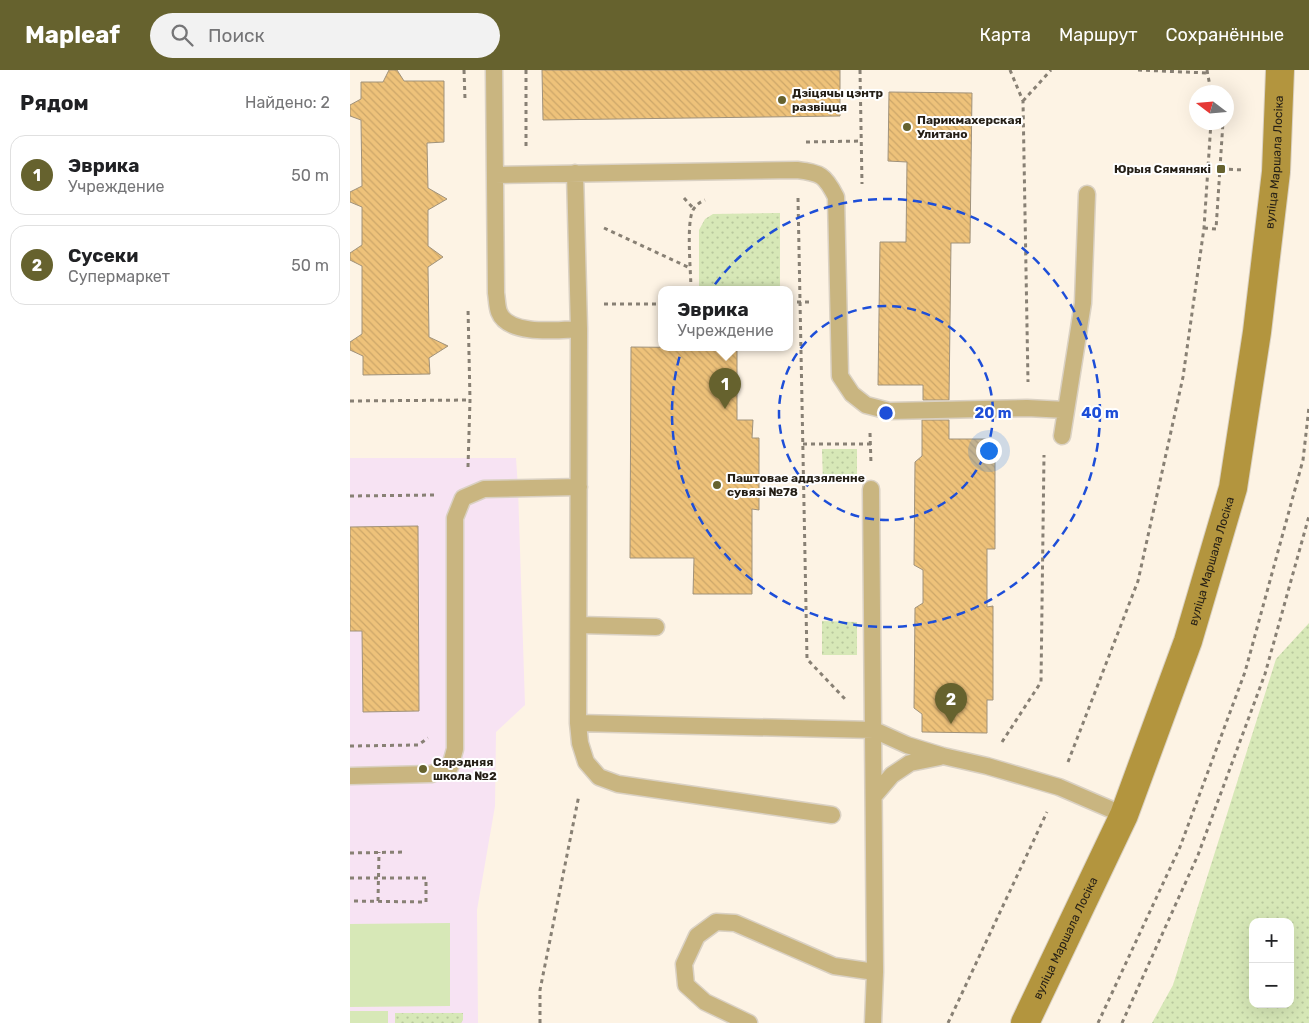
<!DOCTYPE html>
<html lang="ru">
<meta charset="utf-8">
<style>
body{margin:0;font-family:Rubik,sans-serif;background:#f2f2f2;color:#202124}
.controls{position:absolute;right:15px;bottom:15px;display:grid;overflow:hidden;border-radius:10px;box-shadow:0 5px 20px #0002}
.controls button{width:45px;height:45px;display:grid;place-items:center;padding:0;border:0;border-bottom:1px solid #e0e0e0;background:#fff;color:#202124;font:25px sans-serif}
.compass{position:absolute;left:839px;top:15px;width:45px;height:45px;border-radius:50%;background:#fff;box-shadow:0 5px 20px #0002;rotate:286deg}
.you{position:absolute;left:638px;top:380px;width:18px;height:18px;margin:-12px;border:4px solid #fff;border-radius:50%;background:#1a73e8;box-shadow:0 0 0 8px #1a73e833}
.badge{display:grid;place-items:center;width:32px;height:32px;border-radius:50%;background:#66622e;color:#fff;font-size:16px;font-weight:700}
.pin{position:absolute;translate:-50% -41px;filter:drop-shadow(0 1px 2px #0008)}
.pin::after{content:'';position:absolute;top:26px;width:18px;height:15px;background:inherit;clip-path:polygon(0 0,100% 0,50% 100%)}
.popup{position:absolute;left:308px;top:216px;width:135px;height:65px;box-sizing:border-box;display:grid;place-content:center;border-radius:10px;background:#fff;filter:drop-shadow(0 1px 4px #0005);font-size:16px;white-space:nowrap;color:#757577}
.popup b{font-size:19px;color:#202124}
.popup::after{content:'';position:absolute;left:50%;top:100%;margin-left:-10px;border:10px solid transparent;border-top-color:#fff}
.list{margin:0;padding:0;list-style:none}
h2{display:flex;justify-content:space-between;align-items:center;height:65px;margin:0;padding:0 20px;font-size:21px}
h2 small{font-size:16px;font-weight:400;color:#757577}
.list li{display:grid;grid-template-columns:32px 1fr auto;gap:15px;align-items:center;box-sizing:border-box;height:80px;margin:0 10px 10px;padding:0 10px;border:1px solid #e0e0e0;border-radius:15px}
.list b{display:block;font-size:19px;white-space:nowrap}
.list p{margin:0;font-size:16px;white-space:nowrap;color:#757577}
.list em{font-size:16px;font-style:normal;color:#757577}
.icon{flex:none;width:28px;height:28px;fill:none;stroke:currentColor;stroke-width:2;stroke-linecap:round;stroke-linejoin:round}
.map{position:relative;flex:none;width:959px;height:953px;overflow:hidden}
header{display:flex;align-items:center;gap:30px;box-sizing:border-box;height:70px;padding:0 25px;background:#66622e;color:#fff}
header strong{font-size:24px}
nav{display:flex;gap:28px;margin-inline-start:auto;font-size:18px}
.search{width:350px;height:45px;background:#f2f2f2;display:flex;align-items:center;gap:12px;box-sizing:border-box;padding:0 18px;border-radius:28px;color:#757577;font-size:19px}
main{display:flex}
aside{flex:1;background:#fff}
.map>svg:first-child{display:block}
.education{fill:#f7e3f3}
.grass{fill:url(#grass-dots);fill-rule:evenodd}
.garden{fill:#d7e8b7}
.building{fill:url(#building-back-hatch);stroke:#a0927b}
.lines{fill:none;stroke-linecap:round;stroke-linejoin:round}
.service-casing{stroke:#dad1c3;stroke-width:19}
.secondary-casing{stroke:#dad1c3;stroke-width:30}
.path{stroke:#888074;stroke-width:3;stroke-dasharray:4 4;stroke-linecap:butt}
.service{stroke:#c9b580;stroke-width:16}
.secondary{stroke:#b3953e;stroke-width:28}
.ring{fill:none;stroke:#1d4ed8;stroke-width:2.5;stroke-dasharray:9 6}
.poi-dot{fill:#66622e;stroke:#fff;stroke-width:2}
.labels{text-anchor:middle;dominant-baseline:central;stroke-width:4;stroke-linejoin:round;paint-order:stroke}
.poi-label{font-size:12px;font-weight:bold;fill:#251f16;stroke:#fff;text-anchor:start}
.street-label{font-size:12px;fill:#251f16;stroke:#fff}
.centre{fill:#1d4ed8;stroke:#fff;stroke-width:2.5}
.ring-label{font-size:15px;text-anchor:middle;font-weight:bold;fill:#1d4ed8;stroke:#fff;stroke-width:4;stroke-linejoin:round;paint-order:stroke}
</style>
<header>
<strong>Mapleaf</strong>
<div class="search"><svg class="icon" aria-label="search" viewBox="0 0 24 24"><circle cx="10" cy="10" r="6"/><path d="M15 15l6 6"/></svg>Поиск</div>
<nav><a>Карта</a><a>Маршрут</a><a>Сохранённые</a></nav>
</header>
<main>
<aside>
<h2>Рядом<small>Найдено: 2</small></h2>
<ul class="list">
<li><span class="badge">1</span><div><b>Эврика</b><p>Учреждение</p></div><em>50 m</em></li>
<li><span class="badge">2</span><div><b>Сусеки</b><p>Супермаркет</p></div><em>50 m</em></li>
</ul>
</aside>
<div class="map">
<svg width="959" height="953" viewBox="0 0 959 953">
<defs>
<pattern id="grass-dots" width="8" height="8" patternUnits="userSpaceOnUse" patternTransform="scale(1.25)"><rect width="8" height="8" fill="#d7e8b7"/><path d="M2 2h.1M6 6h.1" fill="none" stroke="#b8c79d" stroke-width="1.8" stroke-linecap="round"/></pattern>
<pattern id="building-back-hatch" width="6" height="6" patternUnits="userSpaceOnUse" patternTransform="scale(1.25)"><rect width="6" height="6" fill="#eec27a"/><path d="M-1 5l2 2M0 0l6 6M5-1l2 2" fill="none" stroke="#cca669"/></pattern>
</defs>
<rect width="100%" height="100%" fill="#fdf3e4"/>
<!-- education -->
<path class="education" d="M0,388H166L168,418L175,635L146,662L145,736L127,840L128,953H0Z"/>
<!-- grass -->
<path class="grass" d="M430,143V220H349V160L355,149L363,144Z
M472,379H507V413H473Z
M472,551L507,552V585H472Z
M959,553V953H802L823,915L926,589ZM903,852H940V934H903Z
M45,943H113V950L111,953H45Z"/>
<!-- garden -->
<path class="garden" d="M100,853V936L0,937V854Z
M0,941H38V953H0Z"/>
<!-- building -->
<path class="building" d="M39,0H47L54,11H94V72L77,73L78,118L97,129L78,140V176L93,187L78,197L79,267L98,276L79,288L80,304L13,305V286L0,280V272L12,264V196L0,190V183L12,175V137L0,132V122L12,116L11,50L0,46V35L11,29V12H33Z
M192,0H490V46L193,50Z
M539,22L622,23L620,173H601L599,330H573V315H528L530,172H556L557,92L538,91Z
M281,277L387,278V350H403L402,368H409V440L402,439V524H343L344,488H280Z
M572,350H599V369H638V388H645V479H637V537L643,536V630H637V663L572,662V644L564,638L565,538L573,533V500L564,495L565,392L572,386Z
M68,456L69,641L13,642L12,561H0V457Z"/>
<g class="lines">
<defs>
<path id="service" d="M144,0L146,223C147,229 147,237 149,242C158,266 208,260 229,259
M225,103L229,259L228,653L524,660L557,675L593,686L637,696L709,717L774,745
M145,105L447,100C471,103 475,105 486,127L490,306L502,324L516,335L539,341L677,338L716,340
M712,366L733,233L737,124
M521,419L525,902
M229,555L306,557
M228,653L230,673L236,692L249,707L268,714L482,745
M0,706L81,704L100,697L105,679V448L113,428L134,419L229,417
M524,726L542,705L560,693L590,687
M399,953L355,932L336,915L334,894L347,866L366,852L385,853L484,896L525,902L523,953"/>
<g id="secondary">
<path id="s1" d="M675,953L774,745L838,571L883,418L907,262L926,102L930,0"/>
</g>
</defs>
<!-- service casing -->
<use href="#service" class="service-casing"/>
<!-- secondary casing -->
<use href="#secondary" class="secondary-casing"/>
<!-- path -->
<path class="path" d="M114,0L115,29
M176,0V77
M510,0L512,114
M660,0L673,31L678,312
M788,0L857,3
M857,0L861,22
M673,31L701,0
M456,72L511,71
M871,99L895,100
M334,128L344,139
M448,128L457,589L495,629
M254,158L340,198
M854,158L866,159L873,52
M341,220C341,203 336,153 343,140C346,135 350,132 355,130
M439,232H463
M254,234H311
M0,331L120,330
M520,363L521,394
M453,374H521
M118,397L120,330L118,238
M0,426L85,425
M652,672L691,612L694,385
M0,676L68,675L78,668
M718,692L788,511L833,307L854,158L861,52
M0,783L55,782
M0,808H76V832L0,831
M28,831L29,782
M190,953V920L229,725
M598,953L697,742
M748,953L830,777L895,602L953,390L959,337
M772,953L848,785L915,604L959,446"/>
<!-- service -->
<use href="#service" class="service"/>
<!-- secondary -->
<use href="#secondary" class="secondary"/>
</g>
<!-- distance rings -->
<g class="ring">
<circle cx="536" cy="343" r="107"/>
<circle cx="536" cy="343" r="214"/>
</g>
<!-- markers -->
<g class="poi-dot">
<circle cx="432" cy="30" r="5"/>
<circle cx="557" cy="57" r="5"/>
<rect x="866" y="94" width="10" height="10" rx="2.5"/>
<circle cx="367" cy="415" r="5"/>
<circle cx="73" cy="699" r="5"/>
</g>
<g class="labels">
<!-- poi labels -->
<g class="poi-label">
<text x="442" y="23">Дзіцячы цэнтр<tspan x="442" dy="14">развіцця</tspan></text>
<text x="567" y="50">Парикмахерская<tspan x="567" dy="14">Улитано</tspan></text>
<text x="861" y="99" text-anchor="end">Юрыя Сямянякі</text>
<text x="377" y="408">Паштовае аддзяленне<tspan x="377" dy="14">сувязі №78</tspan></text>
<text x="83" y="692">Сярэдняя<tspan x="83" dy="14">школа №2</tspan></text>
</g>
<!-- street labels -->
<g class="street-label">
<text stroke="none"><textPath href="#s1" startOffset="904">вуліца Маршала Лосіка</textPath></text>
<text stroke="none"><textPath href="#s1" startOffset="499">вуліца Маршала Лосіка</textPath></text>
<text stroke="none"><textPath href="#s1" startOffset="94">вуліца Маршала Лосіка</textPath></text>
</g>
</g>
<circle cx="536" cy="343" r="8" class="centre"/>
<g class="ring-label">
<text x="643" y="348">20 m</text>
<text x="750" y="348">40 m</text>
</g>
</svg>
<div class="controls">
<button>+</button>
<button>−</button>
</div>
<svg class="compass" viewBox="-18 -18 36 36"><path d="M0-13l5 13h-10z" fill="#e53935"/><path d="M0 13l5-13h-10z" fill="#757577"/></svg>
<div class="you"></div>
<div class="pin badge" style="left:375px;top:339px">1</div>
<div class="popup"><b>Эврика</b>Учреждение</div>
<div class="pin badge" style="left:601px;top:654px">2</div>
</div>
</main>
